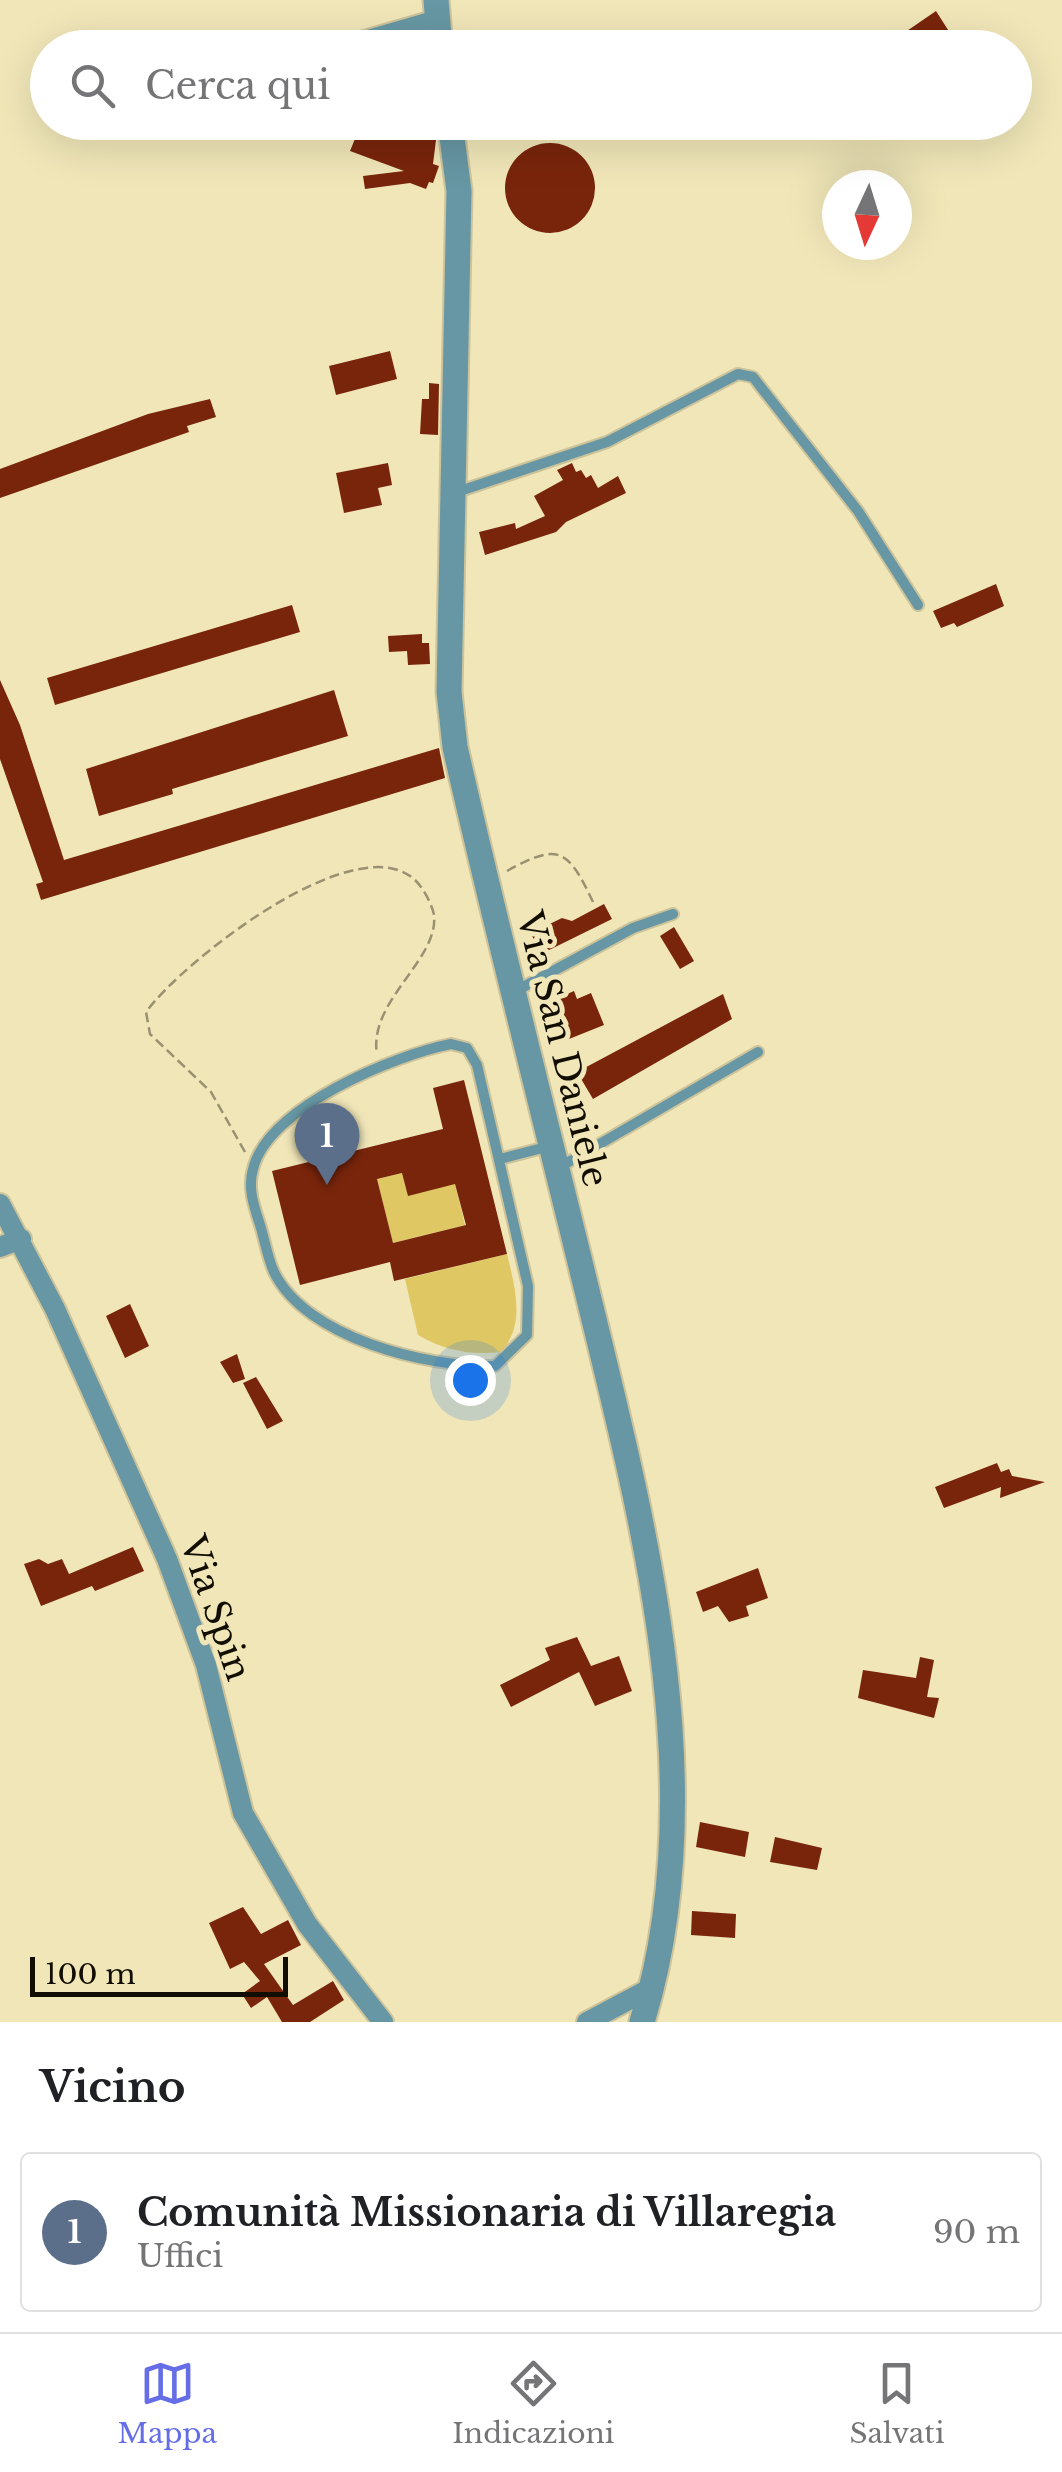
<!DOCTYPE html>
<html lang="it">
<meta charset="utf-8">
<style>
body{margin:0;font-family:"Libre Baskerville",serif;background:#f2f2f2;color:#202124}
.compass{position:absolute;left:822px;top:170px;width:90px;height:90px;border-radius:50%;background:#fff;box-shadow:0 10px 40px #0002;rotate:184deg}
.scale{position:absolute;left:30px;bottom:25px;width:258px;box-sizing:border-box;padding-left:10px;border:5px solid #110d01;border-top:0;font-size:28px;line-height:35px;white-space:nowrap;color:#110d01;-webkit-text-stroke:8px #f0e6b8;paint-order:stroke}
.you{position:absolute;left:470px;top:1380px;width:35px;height:35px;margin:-25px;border:8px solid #fff;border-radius:50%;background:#1a73e8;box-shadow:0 0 0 15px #1a73e833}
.badge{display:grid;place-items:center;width:65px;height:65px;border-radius:50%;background:#656ee6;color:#fff;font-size:32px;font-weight:700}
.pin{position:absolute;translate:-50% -82px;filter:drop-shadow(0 2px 5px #0008)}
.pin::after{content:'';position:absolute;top:52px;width:35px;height:30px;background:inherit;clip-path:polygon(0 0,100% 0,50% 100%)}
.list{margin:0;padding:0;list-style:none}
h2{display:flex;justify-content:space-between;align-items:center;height:130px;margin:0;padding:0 40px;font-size:42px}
h2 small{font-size:32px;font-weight:400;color:#757577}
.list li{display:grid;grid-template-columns:65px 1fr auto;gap:30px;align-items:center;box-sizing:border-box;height:160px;margin:0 20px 20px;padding:0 20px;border:2px solid #e0e0e0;border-radius:10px}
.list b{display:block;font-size:38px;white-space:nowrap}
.list p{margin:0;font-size:32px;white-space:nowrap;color:#757577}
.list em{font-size:32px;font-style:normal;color:#757577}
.icon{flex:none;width:55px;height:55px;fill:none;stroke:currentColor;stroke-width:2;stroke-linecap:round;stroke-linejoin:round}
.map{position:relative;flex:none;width:1062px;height:2022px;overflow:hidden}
.search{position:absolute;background:#fff;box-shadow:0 10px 40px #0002;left:30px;right:30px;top:30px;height:110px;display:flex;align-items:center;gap:25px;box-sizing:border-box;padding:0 35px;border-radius:55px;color:#757577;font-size:38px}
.sheet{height:310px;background:#fff}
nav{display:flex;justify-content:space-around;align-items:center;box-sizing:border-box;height:140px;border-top:2px solid #e0e0e0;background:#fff;font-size:28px;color:#757577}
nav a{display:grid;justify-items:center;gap:5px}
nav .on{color:#656ee6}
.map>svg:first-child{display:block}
.green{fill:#dfc764}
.building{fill:#79250b;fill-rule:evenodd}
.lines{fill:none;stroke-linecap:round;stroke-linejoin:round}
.service-casing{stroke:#ccc39b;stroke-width:14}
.minor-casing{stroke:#ccc39b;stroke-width:24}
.tertiary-casing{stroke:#ccc39b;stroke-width:29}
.path{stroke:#999171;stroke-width:2.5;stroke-dasharray:10 5;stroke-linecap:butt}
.service{stroke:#6797a4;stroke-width:10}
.minor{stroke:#6797a4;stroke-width:20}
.tertiary{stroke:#6797a4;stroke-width:25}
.labels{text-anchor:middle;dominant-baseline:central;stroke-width:10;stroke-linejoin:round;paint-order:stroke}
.street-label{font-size:35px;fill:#110d01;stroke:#f0e6b8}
</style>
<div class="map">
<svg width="1062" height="2022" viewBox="0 0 1062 2022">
<rect width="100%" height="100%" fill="#f0e6b8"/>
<!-- green -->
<path class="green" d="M402,1173L453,1176L465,1225L393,1243L377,1179Z
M507,1254C515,1288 526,1324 501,1352C469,1355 446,1351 418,1335L405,1279Z"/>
<!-- building -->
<path class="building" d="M936,11L950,33L927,48H882Z
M331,122H388L436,140L433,164L439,166L433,183L429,182L426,189L410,183L365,189L363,176L404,171L350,151L357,134Z
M505 188a45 45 0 1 1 90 0a45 45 0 1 1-90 0Z
M390,351L397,379L336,395L329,366Z
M429,383L439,384L438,435L420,434L422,399H429Z
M210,399L216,417L187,426L189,432L0,498V469L148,414Z
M388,463L392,485L378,488L382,505L344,513L336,473Z
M572,463L576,472L581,470L586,478L591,475L598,488L618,476L626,493L566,522L556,532L485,555L479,532L515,523L516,529L545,516L534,496L563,480L557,470Z
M996,584L1004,606L957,627L954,623L941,628L933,611Z
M292,605L300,632L55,705L47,678Z
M422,634V643H429L430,664L408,665L407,651L389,652L388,636Z
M0,680L20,725L64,860L439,748L445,778L41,900L36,884L43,882L0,759Z
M334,690L348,736L172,789L173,794L99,816L86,769Z
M604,904L612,919L543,953L538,950L531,933L562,918L572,921Z
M674,927L694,961L680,969L660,936Z
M574,991L577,999L591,993L604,1025L564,1041L549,1017L554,1014L549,1002Z
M723,994L732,1019L593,1099L577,1072Z
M464,1080L507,1254L394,1281L390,1262L300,1285L272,1171L443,1129L433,1088ZM402,1173L408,1196L455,1184L466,1225L393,1243L377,1179Z
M130,1304L149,1346L125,1358L106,1316Z
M237,1354L245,1379L233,1383L220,1362Z
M256,1377L283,1421L267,1429L243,1383Z
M997,1463L1001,1472L1009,1469L1012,1476L1045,1482L1000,1498L1001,1487L944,1508L935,1487Z
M133,1547L144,1571L95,1591L92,1586L41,1606L24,1564L39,1559L48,1564L62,1559L69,1574Z
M758,1568L768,1598L746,1606L749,1616L729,1622L718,1606L703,1612L696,1592Z
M577,1637L591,1666L619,1656L632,1691L595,1706L579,1672L511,1707L500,1685L550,1660L545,1648Z
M920,1657L934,1660L927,1697L939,1698L934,1718L858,1698L863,1670L916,1678Z
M700,1822L749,1832L745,1857L696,1847Z
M775,1837L822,1848L817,1870L770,1862Z
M243,1907L261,1934L288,1920L301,1945L264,1964L293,2005L333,1981L344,2000L310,2022H282L267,1997L251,2008L242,1994L260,1981L244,1962L230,1969L209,1923Z
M692,1911L736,1914L735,1938L691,1935Z"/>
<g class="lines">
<defs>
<path id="service" d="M457,492L607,442L738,374L753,377L858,511L918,605
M514,992L633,928L673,914
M451,1044L467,1048L477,1065L528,1286L527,1335L495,1366C428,1368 306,1338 274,1272C268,1259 265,1242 261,1228C255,1209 247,1189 253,1169C268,1107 395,1055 451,1044Z
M500,1159L550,1146
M560,1167L758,1052"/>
<path id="minor" d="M340,48L437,20
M0,1204L55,1309L167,1559L206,1665L243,1813L307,1924L383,2022
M0,1247L21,1239
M587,2022L653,1987"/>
<path id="tertiary" d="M436,0L440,48
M450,122L459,191L449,692L455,747C494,919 538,1091 580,1262C638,1502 717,1778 642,2022"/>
</defs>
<!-- service casing -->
<use href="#service" class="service-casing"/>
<!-- minor casing -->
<use href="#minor" class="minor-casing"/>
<!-- tertiary casing -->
<use href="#tertiary" class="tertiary-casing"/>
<!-- path -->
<path class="path" d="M507,871C559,842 568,849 593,902
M245,1152L211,1092L150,1034L146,1012C182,962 358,823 416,881C423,888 432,904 434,915C439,960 368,1001 377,1054"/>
<!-- service -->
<use href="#service" class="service"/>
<!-- minor -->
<use href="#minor" class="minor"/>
<!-- tertiary -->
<use href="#tertiary" class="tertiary"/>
</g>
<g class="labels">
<!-- street labels -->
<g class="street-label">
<text transform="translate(563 1049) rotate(76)">Via San Daniele</text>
<text transform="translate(216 1608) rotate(71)">Via Spin</text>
</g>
</g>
</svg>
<svg class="compass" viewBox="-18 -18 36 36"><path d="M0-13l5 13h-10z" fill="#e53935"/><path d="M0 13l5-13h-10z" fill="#757577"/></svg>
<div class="scale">100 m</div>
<div class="you"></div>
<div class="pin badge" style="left:327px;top:1185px;background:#5c6f8a">1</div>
<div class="search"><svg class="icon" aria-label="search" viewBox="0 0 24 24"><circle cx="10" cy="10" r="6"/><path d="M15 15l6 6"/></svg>Cerca qui</div>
</div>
<section class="sheet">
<h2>Vicino<small></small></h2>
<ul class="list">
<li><span class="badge" style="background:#5c6f8a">1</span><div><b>Comunità Missionaria di Villaregia</b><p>Uffici</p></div><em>90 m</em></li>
</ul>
</section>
<nav>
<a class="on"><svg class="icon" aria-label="map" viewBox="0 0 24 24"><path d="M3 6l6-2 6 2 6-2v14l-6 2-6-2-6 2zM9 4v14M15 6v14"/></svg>Mappa</a>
<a><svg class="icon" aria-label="directions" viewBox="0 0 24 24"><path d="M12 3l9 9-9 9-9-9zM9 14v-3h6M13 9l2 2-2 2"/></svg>Indicazioni</a>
<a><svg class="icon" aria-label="saved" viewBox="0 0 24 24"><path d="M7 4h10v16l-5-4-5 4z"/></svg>Salvati</a>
</nav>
